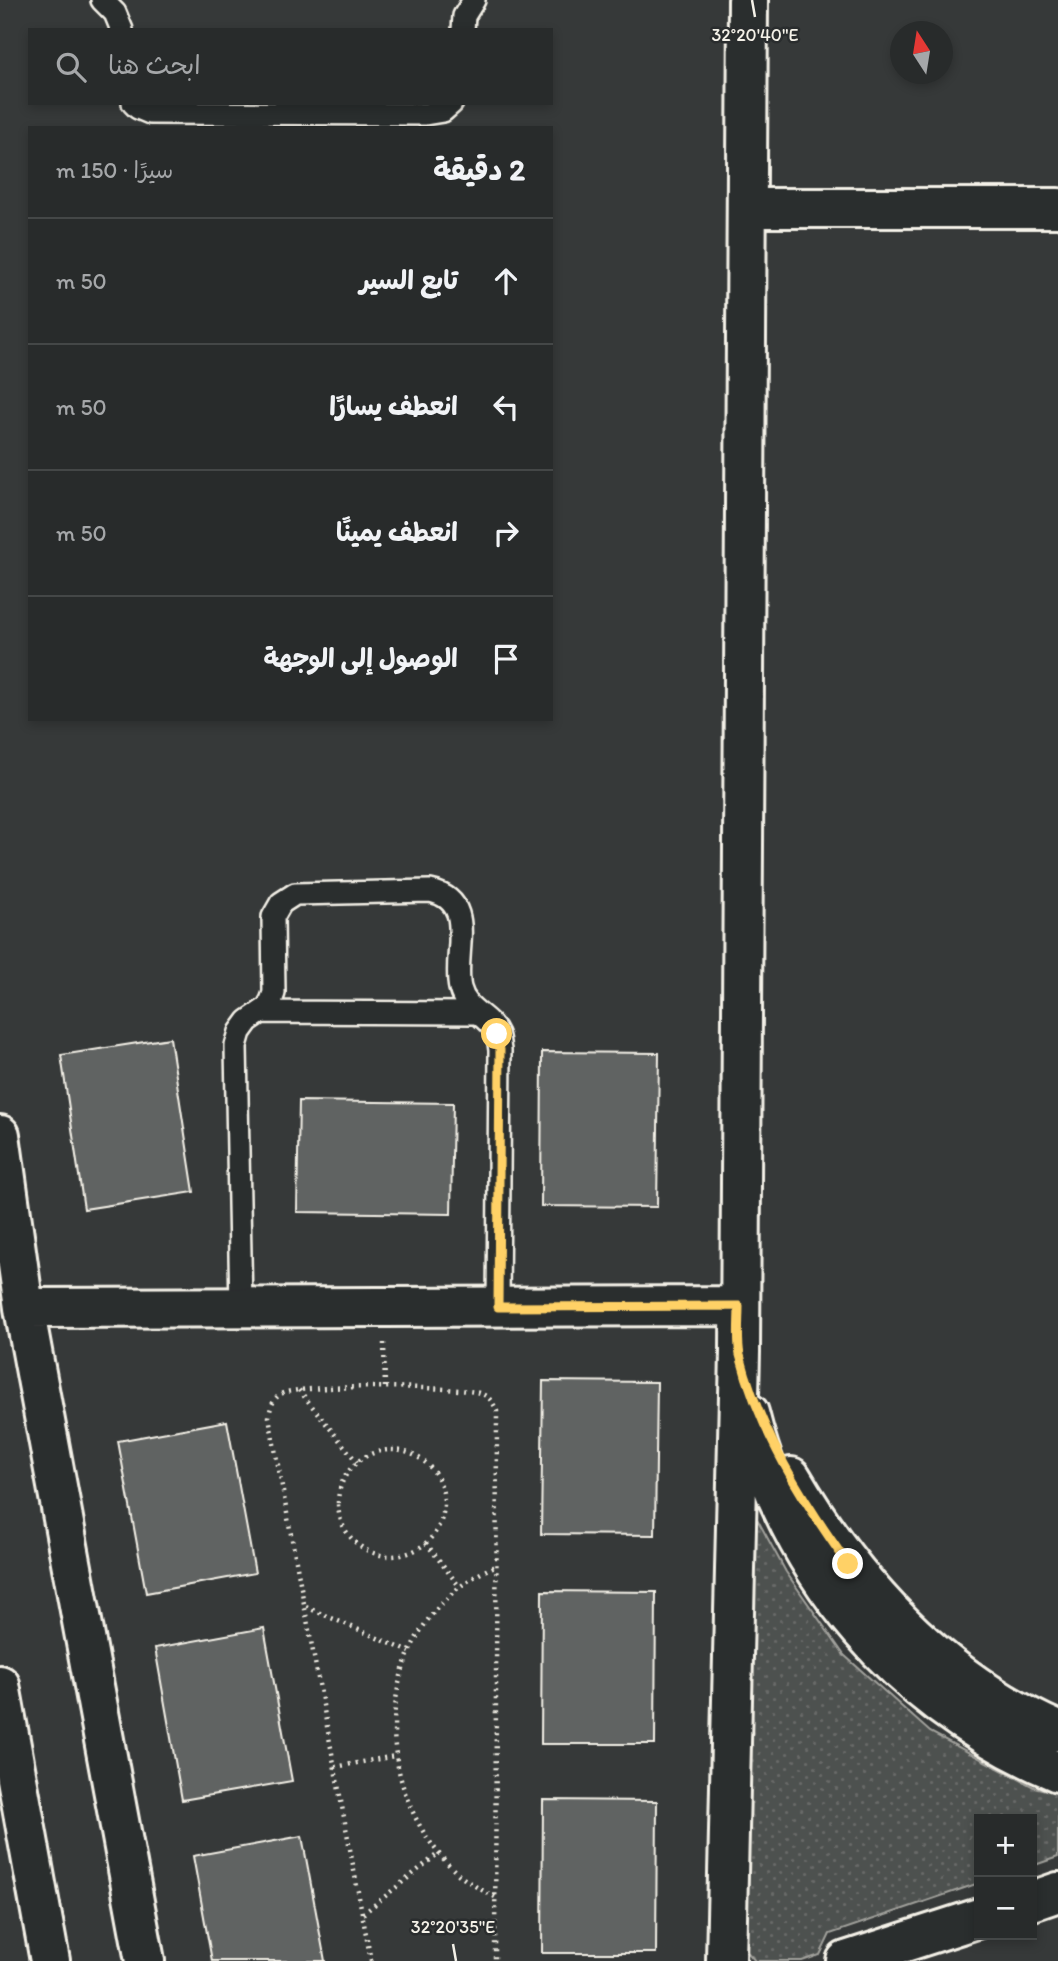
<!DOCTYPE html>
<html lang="ar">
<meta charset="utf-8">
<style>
body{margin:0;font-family:Itim,"Playpen Sans Arabic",sans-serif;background:#343737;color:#f1f3f6;direction:rtl}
.controls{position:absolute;right:21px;bottom:21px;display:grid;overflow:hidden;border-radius:0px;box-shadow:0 4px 10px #0003}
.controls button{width:63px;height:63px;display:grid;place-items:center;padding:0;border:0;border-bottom:2px solid #444747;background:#282b2b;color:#f1f3f6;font:35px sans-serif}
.compass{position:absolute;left:890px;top:21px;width:63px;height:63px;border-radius:50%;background:#282b2b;box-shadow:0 4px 10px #0003;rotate:348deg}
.stop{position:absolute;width:21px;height:21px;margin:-16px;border:5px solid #ffd166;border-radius:50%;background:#fff}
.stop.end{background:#ffd166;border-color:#fff;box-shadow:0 2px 7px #0008}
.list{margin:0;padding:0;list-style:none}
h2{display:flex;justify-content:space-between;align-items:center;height:91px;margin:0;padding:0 28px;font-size:30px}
h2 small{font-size:23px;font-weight:400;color:#a5a7a9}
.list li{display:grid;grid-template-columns:46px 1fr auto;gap:21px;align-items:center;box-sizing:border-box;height:126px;padding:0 28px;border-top:2px solid #444747}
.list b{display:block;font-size:26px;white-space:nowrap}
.list em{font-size:23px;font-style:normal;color:#a5a7a9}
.icon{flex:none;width:38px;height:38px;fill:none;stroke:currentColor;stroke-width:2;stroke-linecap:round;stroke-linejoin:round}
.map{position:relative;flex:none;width:1058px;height:1961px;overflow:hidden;direction:ltr}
.search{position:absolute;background:#282b2b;box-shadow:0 4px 10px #0003;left:28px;top:28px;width:525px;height:77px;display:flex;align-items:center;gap:18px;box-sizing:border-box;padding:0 24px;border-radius:0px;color:#a5a7a9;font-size:26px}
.panel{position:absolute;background:#282b2b;box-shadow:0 4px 10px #0003;left:28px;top:126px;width:525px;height:595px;border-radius:0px;direction:rtl}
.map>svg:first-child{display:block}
.park{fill:url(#park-dots);stroke:#a1a19c;stroke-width:2}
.building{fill:#616362;stroke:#f4f1e8;stroke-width:2}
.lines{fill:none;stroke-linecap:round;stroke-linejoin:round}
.service-casing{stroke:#f4f1e8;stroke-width:26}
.minor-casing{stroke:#f4f1e8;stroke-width:44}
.path{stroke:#f4f1e8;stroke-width:4.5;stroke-dasharray:2 5;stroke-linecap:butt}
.service{stroke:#2a2d2e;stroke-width:21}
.minor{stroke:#2a2d2e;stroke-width:38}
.route{stroke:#ffd166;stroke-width:9}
.ticks{fill:none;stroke:#f4f1e8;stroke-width:2.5}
.ticks-label{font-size:18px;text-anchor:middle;fill:#f4f1e8;stroke:#2a2d2e;stroke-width:5;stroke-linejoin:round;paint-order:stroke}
</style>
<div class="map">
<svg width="1058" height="1961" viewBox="0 0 1058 1961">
<defs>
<pattern id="park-dots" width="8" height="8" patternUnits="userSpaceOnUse" patternTransform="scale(1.75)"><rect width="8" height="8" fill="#4e514f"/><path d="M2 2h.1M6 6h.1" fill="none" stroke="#686a68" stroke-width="1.8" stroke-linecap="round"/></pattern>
</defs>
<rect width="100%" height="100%" fill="#363939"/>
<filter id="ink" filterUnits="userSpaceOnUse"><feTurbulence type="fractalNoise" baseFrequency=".0143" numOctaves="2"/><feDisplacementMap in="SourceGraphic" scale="14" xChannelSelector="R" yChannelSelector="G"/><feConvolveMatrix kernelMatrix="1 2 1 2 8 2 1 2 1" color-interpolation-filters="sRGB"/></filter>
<g filter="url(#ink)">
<!-- park -->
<path class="park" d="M755,1515L786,1572L844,1655L930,1732L1034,1787L1058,1793V1857L1032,1866V1819H979V1883L830,1934L820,1955L802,1961H755L743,1947Z"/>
<!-- building -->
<path class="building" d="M170,1038L194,1192L84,1209L61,1055Z
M542,1052L659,1053L657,1207L541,1206Z
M299,1101L453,1103L451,1214L297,1212Z
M543,1381L657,1382L655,1535L541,1534Z
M227,1421L255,1573L146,1593L118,1441Z
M542,1591L656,1592L655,1744H541Z
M264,1628L292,1781L182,1800L155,1648Z
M543,1800L657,1801L656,1953H542Z
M302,1836L325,1961H212L193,1856Z"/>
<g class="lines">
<defs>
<path id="service" d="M102,0L115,13L122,30
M463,30L464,16L474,0
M133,103L138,108L150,113L425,114L443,111L452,103
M261,1012L475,1013
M241,1307L236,1046L240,1032L248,1021L267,1008L271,1001L274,993L273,917L281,903L295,894L430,891C479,901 452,954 460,988C466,1012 489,1015 497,1034C499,1039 499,1045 500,1050L498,1307"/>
<path id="minor" d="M747,208H1058
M0,1135L24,1308L145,1961
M24,1308L739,1306
M749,1413C790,1578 902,1706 1058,1772
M791,1477C855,1586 940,1680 1058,1731
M0,1685L50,1961
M1032,1901L1058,1892
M726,1961L740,1352L748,0
M846,1961L979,1918"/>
</defs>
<!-- service casing -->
<use href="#service" class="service-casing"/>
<!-- minor casing -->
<use href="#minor" class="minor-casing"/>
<!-- path -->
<path class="path" d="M384,1343L385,1388
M299,1390L357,1462
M338 1503a53 53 0 1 1 106 0a53 53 0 1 1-106 0Z
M426,1543L459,1586
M306,1607L410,1652
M335,1767L395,1756
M495,1897C482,1890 466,1882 455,1871C362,1782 375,1618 497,1565
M363,1914L439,1853
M371,1961L269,1417C270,1408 273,1399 281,1394C297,1384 458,1386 479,1393C489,1396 493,1402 497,1411L495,1961"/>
<!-- service -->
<use href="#service" class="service"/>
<!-- minor -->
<use href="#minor" class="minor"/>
</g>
</g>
<g class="lines" filter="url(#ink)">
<!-- route -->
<path class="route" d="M497,1034L500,1050L498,1307L739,1306C739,1321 737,1340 740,1355C759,1431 803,1501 848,1564"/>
</g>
<!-- ticks -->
<path class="ticks" d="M752,0L755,17M453,1944L456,1961"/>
<g class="ticks-label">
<text x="755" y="41">32°20'40"E</text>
<text x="453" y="1933">32°20'35"E</text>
</g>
</svg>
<div class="controls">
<button>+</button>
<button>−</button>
</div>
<svg class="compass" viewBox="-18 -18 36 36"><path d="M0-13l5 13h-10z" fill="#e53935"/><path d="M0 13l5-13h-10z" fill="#a5a7a9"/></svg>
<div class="stop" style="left:497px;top:1034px"></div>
<div class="stop end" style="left:848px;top:1564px"></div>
<div class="search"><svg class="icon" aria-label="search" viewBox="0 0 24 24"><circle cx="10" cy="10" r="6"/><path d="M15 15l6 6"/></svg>ابحث هنا</div>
<section class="panel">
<h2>2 دقيقة<small>سيرًا · 150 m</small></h2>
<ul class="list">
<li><svg class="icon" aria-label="ahead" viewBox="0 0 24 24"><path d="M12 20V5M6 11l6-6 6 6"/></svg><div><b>تابع السير</b></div><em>50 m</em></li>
<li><svg class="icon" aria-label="left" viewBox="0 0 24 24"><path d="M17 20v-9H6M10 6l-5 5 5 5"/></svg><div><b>انعطف يسارًا</b></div><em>50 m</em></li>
<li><svg class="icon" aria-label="right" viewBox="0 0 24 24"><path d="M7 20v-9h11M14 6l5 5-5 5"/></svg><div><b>انعطف يمينًا</b></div><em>50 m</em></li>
<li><svg class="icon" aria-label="arrive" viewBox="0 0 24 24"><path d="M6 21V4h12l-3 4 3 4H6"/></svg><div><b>الوصول إلى الوجهة</b></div></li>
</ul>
</section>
</div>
